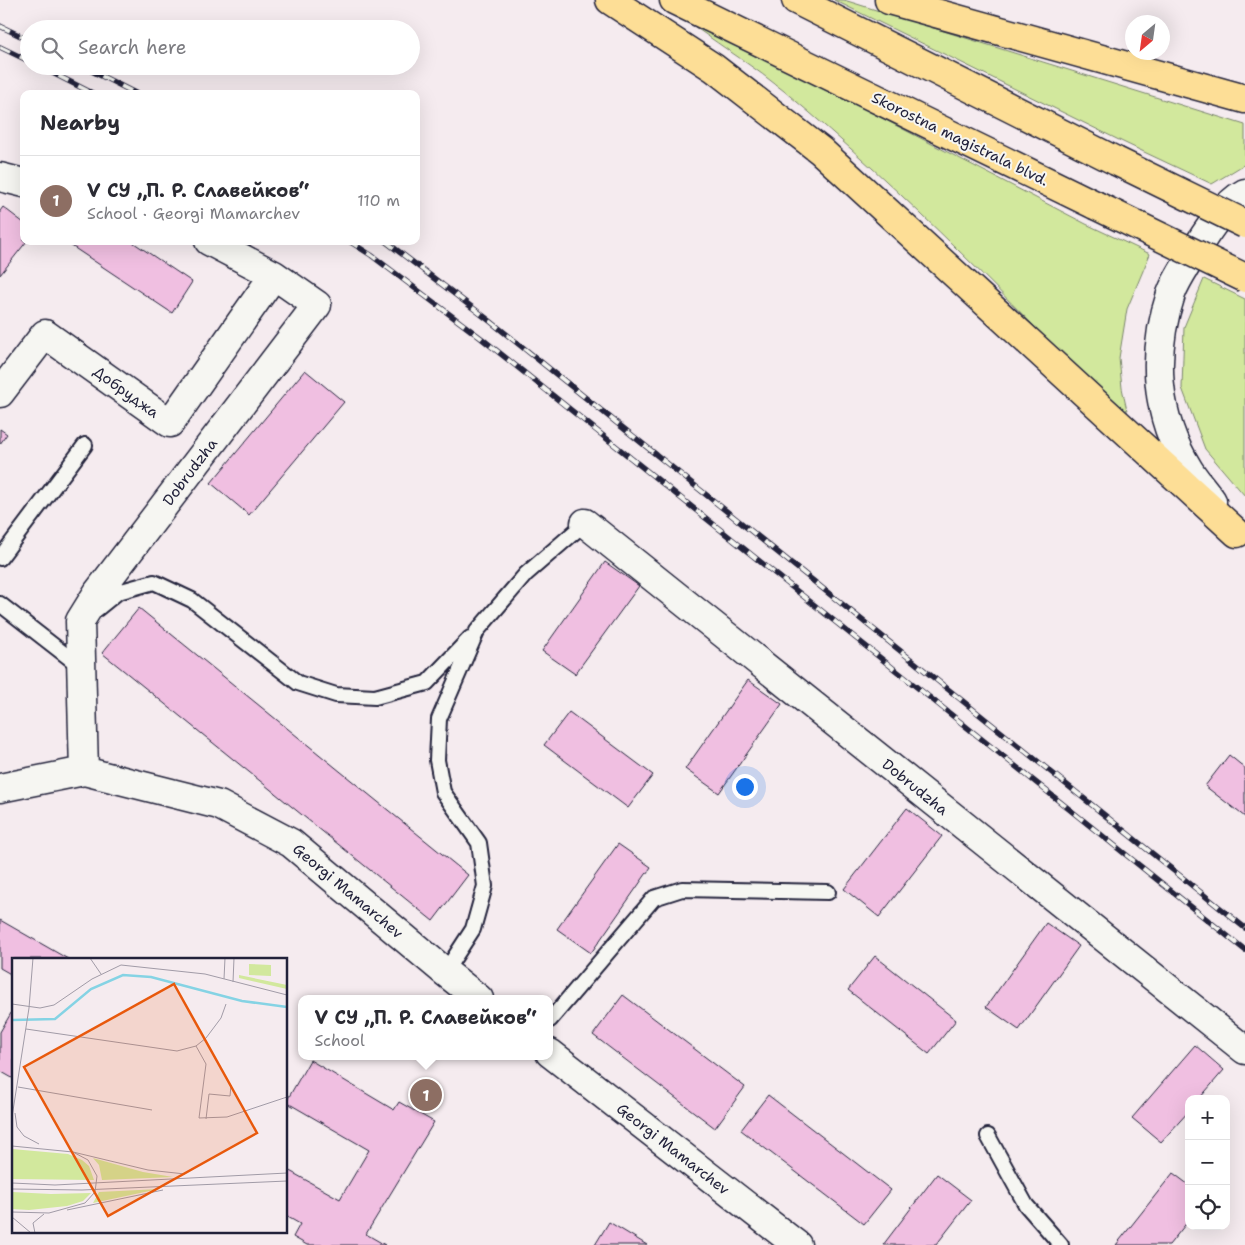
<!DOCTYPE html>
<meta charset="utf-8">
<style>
body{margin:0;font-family:"Shantell Sans",sans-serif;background:#f2f2f3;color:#2b2b33}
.controls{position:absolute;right:15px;bottom:15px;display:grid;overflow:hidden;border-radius:10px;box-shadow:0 5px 20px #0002}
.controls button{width:45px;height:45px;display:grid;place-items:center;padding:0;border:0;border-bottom:1px solid #e1e1e2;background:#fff;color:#2b2b33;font:25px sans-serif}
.compass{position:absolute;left:1125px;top:15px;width:45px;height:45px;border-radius:50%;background:#fff;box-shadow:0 5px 20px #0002;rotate:209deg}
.you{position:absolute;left:744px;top:786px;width:18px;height:18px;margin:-12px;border:4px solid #fff;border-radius:50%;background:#1a73e8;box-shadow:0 0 0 8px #1a73e833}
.badge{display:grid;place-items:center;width:32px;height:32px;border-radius:50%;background:#db2777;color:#fff;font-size:16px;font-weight:700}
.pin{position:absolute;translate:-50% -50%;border:2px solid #fff;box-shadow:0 1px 5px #0006}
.popup{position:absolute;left:298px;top:995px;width:255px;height:65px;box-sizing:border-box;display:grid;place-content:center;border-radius:10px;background:#fff;filter:drop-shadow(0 1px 4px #0005);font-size:16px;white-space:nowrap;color:#7c7c81}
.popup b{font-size:19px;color:#2b2b33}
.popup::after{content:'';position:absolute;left:50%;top:100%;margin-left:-10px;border:10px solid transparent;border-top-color:#fff}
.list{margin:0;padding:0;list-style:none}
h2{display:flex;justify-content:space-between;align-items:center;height:65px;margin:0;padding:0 20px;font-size:21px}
h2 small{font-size:16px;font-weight:400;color:#7c7c81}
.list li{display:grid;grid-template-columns:32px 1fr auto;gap:15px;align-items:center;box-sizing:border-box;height:90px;padding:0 20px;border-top:1px solid #e1e1e2}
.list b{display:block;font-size:19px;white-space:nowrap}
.list p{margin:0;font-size:16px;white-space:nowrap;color:#7c7c81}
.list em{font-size:16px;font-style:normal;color:#7c7c81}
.icon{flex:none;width:28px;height:28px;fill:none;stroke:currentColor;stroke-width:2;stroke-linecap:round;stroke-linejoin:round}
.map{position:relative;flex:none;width:1245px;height:1245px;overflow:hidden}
.search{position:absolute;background:#fff;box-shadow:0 5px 20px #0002;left:20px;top:20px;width:400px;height:55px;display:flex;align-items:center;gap:12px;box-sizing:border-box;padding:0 18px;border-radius:28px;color:#7c7c81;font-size:19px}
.panel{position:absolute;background:#fff;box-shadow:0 5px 20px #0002;left:20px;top:90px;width:400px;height:155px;border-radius:10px}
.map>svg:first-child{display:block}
.green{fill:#d2e89d;stroke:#7a856c}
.building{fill:#f0bfe1;stroke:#22223b}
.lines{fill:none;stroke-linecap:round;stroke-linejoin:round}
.service-casing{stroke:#22223b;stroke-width:18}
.minor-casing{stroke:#22223b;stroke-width:31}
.secondary-casing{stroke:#22223b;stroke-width:31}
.trunk-casing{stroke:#22223b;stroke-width:31}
.service{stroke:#f6f6f2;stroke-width:14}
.minor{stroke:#f6f6f2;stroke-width:28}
.secondary{stroke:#f6f6f2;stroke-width:28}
.trunk{stroke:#fdde96;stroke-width:28}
.rail-casing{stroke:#22223b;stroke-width:5.5}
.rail{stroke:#f6f6f2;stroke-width:4;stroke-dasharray:11;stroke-linecap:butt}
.trunk-bridge-casing{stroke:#22223b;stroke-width:31;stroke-linecap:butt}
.trunk-bridge{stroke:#fdde96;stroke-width:28}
.labels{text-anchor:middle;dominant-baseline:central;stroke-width:4;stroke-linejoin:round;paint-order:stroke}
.street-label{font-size:15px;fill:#22223b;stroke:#f6f6f2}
.inset-river{fill:none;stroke:#85d3e4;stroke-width:2.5}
.inset-road{fill:none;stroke:#a19ba7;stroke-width:1}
.view{fill:#e8590c;fill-opacity:0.15;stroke:#e8590c;stroke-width:2.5}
.inset-edge{fill:none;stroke:#22223b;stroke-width:2.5}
</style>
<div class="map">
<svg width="1245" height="1245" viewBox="0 0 1245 1245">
<rect width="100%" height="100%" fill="#f5ebef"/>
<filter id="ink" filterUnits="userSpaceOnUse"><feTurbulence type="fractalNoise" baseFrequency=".02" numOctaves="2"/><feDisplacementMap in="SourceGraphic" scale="10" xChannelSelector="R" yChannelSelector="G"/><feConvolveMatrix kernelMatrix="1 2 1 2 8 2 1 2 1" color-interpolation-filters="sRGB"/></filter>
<g filter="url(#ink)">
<!-- green -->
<path class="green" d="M834,0H844L1245,125V164L1212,184L1125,143Z
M688,20L695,21L1086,224L1150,254L1127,309L1119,358L1122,388L1130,424C1018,310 907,193 784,91C756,68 724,48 695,27Z
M1204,279L1245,299V496L1205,449L1182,388L1184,327Z"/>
<!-- building -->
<path class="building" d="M3,207L24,223V241H27L0,275V211Z
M64,241H131L192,282L172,313Z
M305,370L344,402L249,515L211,483Z
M0,429L7,434L0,444Z
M605,562L639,586L575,674L542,651Z
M139,608L468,875L433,921L102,653Z
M748,680L782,704L719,793L685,769Z
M569,712L653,775L628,808L544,745Z
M1229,755L1245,768V817L1205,786Z
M907,808L942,836L879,917L844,889Z
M618,844L651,867L591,953L557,929Z
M0,920L68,959H14V976L0,968Z
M1046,923L1079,946L1019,1030L986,1007Z
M875,956L956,1020L929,1054L848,990Z
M623,995L745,1087L715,1128L593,1035Z
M14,1008V1079L0,1071V1032Z
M1195,1045L1224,1070L1199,1099H1189V1111L1161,1142L1132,1118Z
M310,1060L394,1110L399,1102L434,1122L366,1234L385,1245H307L293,1237L300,1224L286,1216V1169L340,1199L369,1150L286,1102Z
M768,1095L891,1190L864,1224L741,1130Z
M1173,1173L1189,1185V1220L1169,1245H1116Z
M937,1174L971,1200L936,1245H883Z
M609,1222L647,1245H595Z"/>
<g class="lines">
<defs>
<path id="service" d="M0,558L85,445
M0,604L81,667
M97,609L118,592L154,582L192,600L298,683L336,695L375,697L427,683L470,638
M445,972L473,929L485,886L479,843L443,792L437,760L439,719L477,631L526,574L585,523
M550,1020L654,898L682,889L828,892
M988,1136L1026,1205L1061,1245"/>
<path id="minor" d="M0,177L24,183
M0,393L45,334L170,423L274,275
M585,523L1245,1050
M84,771L80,621L98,592L317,305L274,275L209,241
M0,788L84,771L219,805L291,843L445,972L479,999
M550,1053L797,1245"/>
<path id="secondary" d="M1212,501C1205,491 1196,481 1189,470C1155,416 1151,354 1171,294C1176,280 1186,266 1193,254C1205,234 1224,204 1245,193"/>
<path id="trunk" d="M610,0L714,68L821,151L1237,533
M674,0L1095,205
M796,0L1116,161
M889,0L1245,99"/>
</defs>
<!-- service casing -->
<use href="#service" class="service-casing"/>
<!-- minor casing -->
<use href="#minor" class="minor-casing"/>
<!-- secondary casing -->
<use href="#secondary" class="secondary-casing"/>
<!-- trunk casing -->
<use href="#trunk" class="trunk-casing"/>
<!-- service -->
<use href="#service" class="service"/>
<!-- minor -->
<use href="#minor" class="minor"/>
<!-- secondary -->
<use href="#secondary" class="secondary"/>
<!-- trunk -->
<use href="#trunk" class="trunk"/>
<defs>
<path id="rail" d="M0,26L29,40
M0,47L29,61
M39,66L94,94
M82,66L137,94
M349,241L371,255L481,338L1245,950
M385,241L490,321L1245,928"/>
</defs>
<!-- rail casing -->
<use href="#rail" class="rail-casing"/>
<!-- rail -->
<use href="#rail" class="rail"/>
<defs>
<path id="trunk-bridge" d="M1116,161L1245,224
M1095,205L1245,278"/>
</defs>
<!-- trunk-bridge casing -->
<use href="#trunk-bridge" class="trunk-bridge-casing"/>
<!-- trunk-bridge -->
<use href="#trunk-bridge" class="trunk-bridge"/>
</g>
</g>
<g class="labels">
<!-- street labels -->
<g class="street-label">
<text transform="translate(960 139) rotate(26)">Skorostna magistrala blvd.</text>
<text transform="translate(126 392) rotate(36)">Добруджа</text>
<text transform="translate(190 472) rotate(-53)">Dobrudzha</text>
<text transform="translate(915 787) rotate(39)">Dobrudzha</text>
<text transform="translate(348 891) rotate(40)">Georgi Mamarchev</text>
<text transform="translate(673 1149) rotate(38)">Georgi Mamarchev</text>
</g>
</g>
<!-- overview -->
<g transform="translate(12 958)">
<rect width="275" height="275" fill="#f5ebef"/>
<path d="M237,6L259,7V18L237,17ZM227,17L275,27V31L227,20ZM0,191L56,196L70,202L77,208L82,222L0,221ZM81,200L131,214L161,219L90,222L87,207ZM147,231L81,245L87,234ZM0,234L39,236L79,235L71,243L55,248L17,252L0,251Z" fill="#d2e89d"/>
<path class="inset-river" d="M0,62L43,61L79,31L111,17L139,19L230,43L275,49"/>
<path class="inset-road" d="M78,0L89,16M212,21L213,0M221,24L222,0M0,46L28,50L42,47L80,21L109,7L193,16L275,37M14,71L165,93L184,88L194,80L209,60L214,46M184,88L194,106L187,160L215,159L275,139M6,129L140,152M3,155L5,169L12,178L27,186M0,159L17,50L21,0M194,161L197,136L218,138L219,127M0,188L61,194L76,202L85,218L83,234L73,245L37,255L0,254M61,194L136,212L173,216M0,225L43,227L275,215M0,231L70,232L275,223M55,252L151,232M0,259L19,275M23,275L21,265L32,256"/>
<path class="view" d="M162,26L245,175L96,258L12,109Z"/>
<rect width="275" height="275" class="inset-edge"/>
</g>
</svg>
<div class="controls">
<button>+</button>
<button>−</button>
<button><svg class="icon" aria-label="locate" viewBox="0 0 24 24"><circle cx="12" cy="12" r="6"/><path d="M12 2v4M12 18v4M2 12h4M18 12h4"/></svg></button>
</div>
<svg class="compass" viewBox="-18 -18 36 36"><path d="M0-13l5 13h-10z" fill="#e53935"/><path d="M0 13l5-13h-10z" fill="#7c7c81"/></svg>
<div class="you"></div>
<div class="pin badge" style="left:426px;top:1095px;background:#8d6e63">1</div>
<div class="popup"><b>V СУ „П. Р. Славейков“</b>School</div>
<div class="search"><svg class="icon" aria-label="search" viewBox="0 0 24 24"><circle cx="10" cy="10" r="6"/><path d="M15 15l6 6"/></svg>Search here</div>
<section class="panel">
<h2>Nearby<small></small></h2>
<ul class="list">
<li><span class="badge" style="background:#8d6e63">1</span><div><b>V СУ „П. Р. Славейков“</b><p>School · Georgi Mamarchev</p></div><em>110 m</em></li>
</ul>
</section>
</div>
